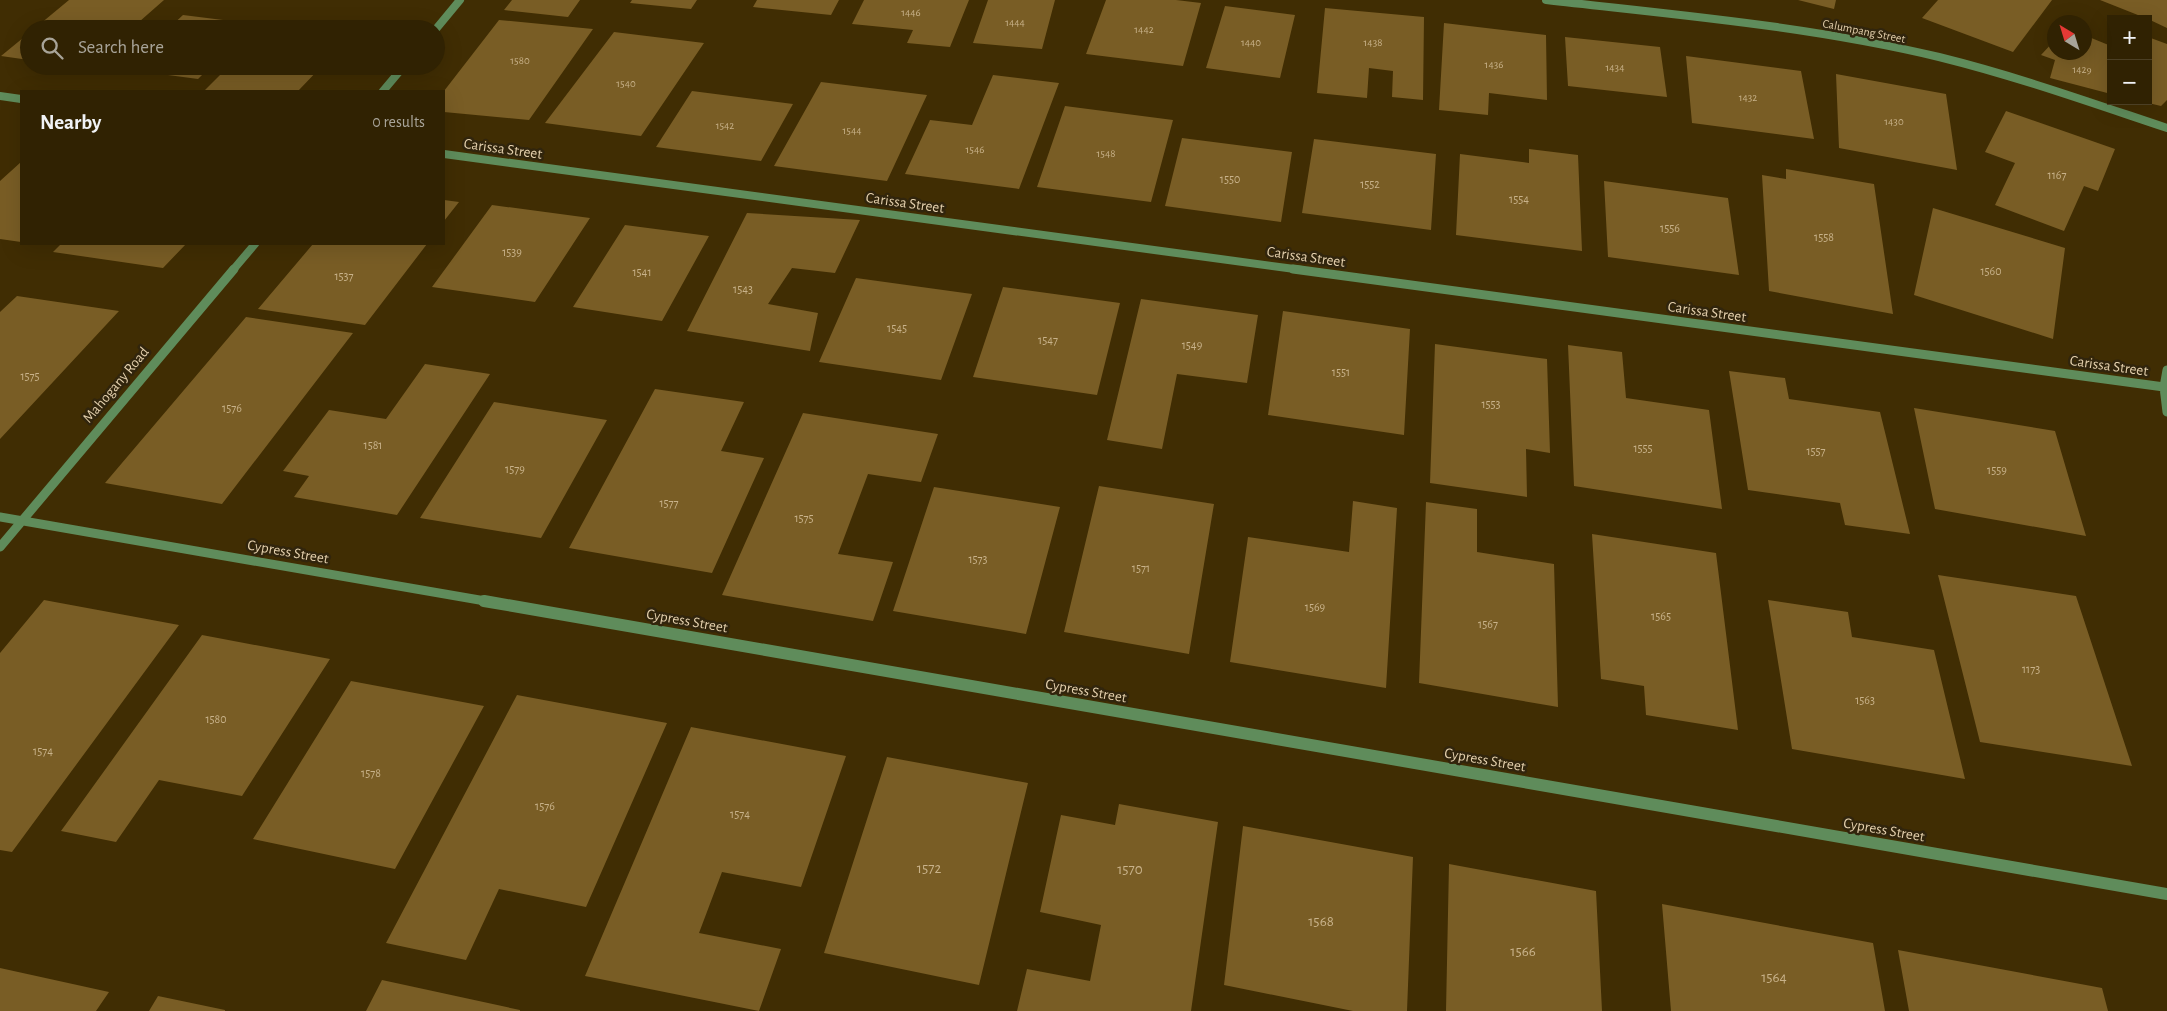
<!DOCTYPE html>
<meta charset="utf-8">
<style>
body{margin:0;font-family:"Alegreya Sans",sans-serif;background:#3c2f11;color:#f1f3f6}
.controls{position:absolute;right:15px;top:15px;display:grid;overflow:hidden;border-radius:0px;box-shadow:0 5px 20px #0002}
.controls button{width:45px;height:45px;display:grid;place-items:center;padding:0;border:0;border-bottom:1px solid #4b3f24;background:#302202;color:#f1f3f6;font:25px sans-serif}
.compass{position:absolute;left:2047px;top:15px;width:45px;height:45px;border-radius:50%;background:#302202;box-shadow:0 5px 20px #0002;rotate:322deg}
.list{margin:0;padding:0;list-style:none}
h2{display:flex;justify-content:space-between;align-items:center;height:65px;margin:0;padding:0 20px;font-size:21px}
h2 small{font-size:16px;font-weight:400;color:#a8a499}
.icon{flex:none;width:28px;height:28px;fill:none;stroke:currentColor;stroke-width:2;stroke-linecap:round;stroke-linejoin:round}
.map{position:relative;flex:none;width:2167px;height:1011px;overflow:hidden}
.search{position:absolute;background:#302202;box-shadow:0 5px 20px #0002;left:20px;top:20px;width:425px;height:55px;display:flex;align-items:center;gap:12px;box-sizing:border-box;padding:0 18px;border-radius:28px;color:#a8a499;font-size:19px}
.panel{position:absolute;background:#302202;box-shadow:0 5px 20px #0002;left:20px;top:90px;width:425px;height:155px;border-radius:0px}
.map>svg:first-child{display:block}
.building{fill:#795d25}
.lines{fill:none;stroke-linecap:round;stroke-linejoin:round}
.street-far2{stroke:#5f8c5b;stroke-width:8}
.street-far1{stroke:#5f8c5b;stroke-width:9}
.street{stroke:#5f8c5b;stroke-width:12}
.labels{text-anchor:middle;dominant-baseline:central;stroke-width:5;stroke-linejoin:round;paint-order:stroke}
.far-number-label{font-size:11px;fill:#c8b28a}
.far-street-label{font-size:12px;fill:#e3cfac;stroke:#31250d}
.number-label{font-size:12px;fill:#c8b28a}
.street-label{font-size:15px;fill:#e3cfac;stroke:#31250d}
.near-number-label{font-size:15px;fill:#c8b28a}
</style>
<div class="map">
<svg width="2167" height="1011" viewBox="0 0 2167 1011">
<rect width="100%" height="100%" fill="#402d03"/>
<!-- building -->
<path class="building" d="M69,0H164L131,29H34Z
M512,0H580L568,17L504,10Z
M632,0H697L691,9L630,3Z
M757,0H839L831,15L753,7Z
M864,0H969L950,47L907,43L913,30L852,24Z
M988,0H1055L1042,49L973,43Z
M1106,0H1176L1201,3L1183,66L1086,54Z
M1798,0H1836L1834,9Z
M1938,0H2052L2013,52L1922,18Z
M2100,0H2167V28L2148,19Z
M1225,6L1295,15L1280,78L1206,68Z
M1325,8L1424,17L1423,100L1392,97L1393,71L1369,68L1367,98L1317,93Z
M183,15L255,24L250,29H168Z
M276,20L342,28V29H267Z
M499,20L593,29L529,120L444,112V91Z
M1444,23L1546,35L1547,100L1489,93L1488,115L1439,110Z
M614,32L704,43L641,136L545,123Z
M29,33V60L1,56Z
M2084,35L2111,46V94L2050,78L2055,60L2041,55L2054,41V52H2084Z
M1565,37L1660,47L1667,97L1568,86Z
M2148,37L2167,44V100L2161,106L2144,102L2148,101Z
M1686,56L1801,71L1814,139L1692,123Z
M126,66H211L198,79L123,69Z
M229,66H322L298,91L205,90Z
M1836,74L1946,94L1957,170L1839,148Z
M993,75L1059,83L1019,189L905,174L930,120L972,125Z
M821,82L927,95L887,181L774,166Z
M692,91L793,104L761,161L656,147Z
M1065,106L1173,120L1151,202L1037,187Z
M2006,111L2115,149L2098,191L2084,186L2064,231L1995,205L2015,163L1985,152Z
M1182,138L1292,152L1281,222L1165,206Z
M1314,139L1436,154L1431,230L1302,213Z
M1529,149L1578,155L1582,251L1456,235L1460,154L1529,163Z
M21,162V242L0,239V181Z
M1786,169L1874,184L1893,314L1769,291L1762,175L1786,179Z
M1604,181L1728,198L1739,275L1608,257Z
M444,200L459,202L444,221Z
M492,205L590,218L535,302L432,287Z
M1933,208L2065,248L2053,339L1914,295Z
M747,213L860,220L835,273L792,268L768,304L818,313L810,351L687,331Z
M625,225L709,236L662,321L573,307Z
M61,244H186L163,268L53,252Z
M313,244H427L365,325L258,309Z
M856,278L972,294L941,380L819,362Z
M1003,287L1120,303L1097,395L973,377Z
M17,296L119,311L0,439V312Z
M1141,299L1258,315L1247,383L1177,374L1162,449L1107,440Z
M1283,311L1410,329L1404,435L1268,415Z
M246,317L353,333L222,504L105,483Z
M1435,344L1547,359L1550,453L1526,449L1527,497L1430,483Z
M1568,345L1622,352L1626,398L1709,410L1722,509L1574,486Z
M425,364L490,374L397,515L294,497L309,476L283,471L329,410L386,419Z
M1729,371L1785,378L1789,399L1880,412L1910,534L1845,525L1840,503L1748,490Z
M655,389L744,402L721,451L764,458L712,573L569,548Z
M494,402L607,420L541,538L420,518Z
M1914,408L2055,431L2086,536L1935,509Z
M803,413L938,434L921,482L868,474L838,554L893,562L873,621L722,595Z
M1099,486L1214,504L1189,654L1064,632Z
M934,487L1060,507L1026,634L893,611Z
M1353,501L1397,508L1386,688L1230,662L1248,537L1349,552Z
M1426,502L1477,509V552L1554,564L1558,707L1419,683Z
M1592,534L1716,553L1738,730L1646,715L1644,686L1601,679Z
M1938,575L2076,596L2132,766L1980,742Z
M44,600L179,625L12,852L0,850V653Z
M1768,600L1848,612L1852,637L1934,650L1965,779L1792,749Z
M202,635L330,659L242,796L159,780L116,842L61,831Z
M351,681L484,706L395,869L253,839Z
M517,695L667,723L586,907L499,889L466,960L386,943Z
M691,727L846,756L801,887L722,872L699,933L781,949L759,1011L585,976Z
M887,757L1028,783L979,985L824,953Z
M1119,804L1218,822L1191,1011H1017L1027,969L1090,981L1101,925L1040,912L1061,815L1115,825Z
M1243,826L1413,857L1407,1011H1353L1224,985Z
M1449,864L1596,891L1602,1011H1446Z
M1662,904L1873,943L1885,1011H1671Z
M1898,950L2102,988L2108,1011H1909Z
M0,968L109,992L96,1011H0Z
M382,980L520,1010V1011H366Z
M158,996L225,1010V1011H149Z"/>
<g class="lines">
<!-- street-far2 -->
<path class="street-far2" d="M1546,0C1677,15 1810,26 1939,57C2016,76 2092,103 2167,128
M436,29L460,0
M383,91L404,66
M0,96L21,99
M444,154L1302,270
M233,270L255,244"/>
<!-- street-far1 -->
<path class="street-far1" d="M1293,269L2164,387
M2167,370L2164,387L2167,412
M0,517L491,602
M0,547L234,269"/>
<!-- street -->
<path class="street" d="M484,601L2167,894"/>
</g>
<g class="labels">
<!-- far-number labels -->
<g class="far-number-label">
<text x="911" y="12">1446</text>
<text x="1015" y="22">1444</text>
<text x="1144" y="29">1442</text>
<text x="1251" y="42">1440</text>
<text x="1373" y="42">1438</text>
<text x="520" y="60">1580</text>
<text x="1494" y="64">1436</text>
<text x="1615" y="67">1434</text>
<text x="2082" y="69">1429</text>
<text x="626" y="83">1540</text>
<text x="1748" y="97">1432</text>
<text x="1894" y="121">1430</text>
<text x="725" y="125">1542</text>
<text x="852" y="130">1544</text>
<text x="975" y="149">1546</text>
<text x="1106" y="153">1548</text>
</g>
<!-- far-street labels -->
<g class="far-street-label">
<text transform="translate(1864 31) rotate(11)">Calumpang Street</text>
</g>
<!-- number labels -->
<g class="number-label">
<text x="2057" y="175">1167</text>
<text x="1230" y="179">1550</text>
<text x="1370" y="184">1552</text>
<text x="1519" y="199">1554</text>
<text x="1670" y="228">1556</text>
<text x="1824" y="237">1558</text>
<text x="512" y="252">1539</text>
<text x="1991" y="271">1560</text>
<text x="642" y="272">1541</text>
<text x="344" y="276">1537</text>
<text x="743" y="289">1543</text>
<text x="897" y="328">1545</text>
<text x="1048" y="340">1547</text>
<text x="1192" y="345">1549</text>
<text x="1341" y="372">1551</text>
<text x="30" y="376">1575</text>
<text x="1491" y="404">1553</text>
<text x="232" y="408">1576</text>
<text x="373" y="445">1581</text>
<text x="1643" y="448">1555</text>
<text x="1816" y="451">1557</text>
<text x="515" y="469">1579</text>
<text x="1997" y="470">1559</text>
<text x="669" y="503">1577</text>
<text x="804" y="518">1575</text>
<text x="978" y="559">1573</text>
<text x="1141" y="568">1571</text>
<text x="1315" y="607">1569</text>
<text x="1661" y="616">1565</text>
<text x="1488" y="624">1567</text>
<text x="2031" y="669">1173</text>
<text x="1865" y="700">1563</text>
<text x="216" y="719">1580</text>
<text x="43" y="751">1574</text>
<text x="371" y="773">1578</text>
<text x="545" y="806">1576</text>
<text x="740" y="814">1574</text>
</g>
<!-- street labels -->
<g class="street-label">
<text transform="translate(503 149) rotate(8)">Carissa Street</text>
<text transform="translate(905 203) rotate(8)">Carissa Street</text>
<text transform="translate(1306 257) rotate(8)">Carissa Street</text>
<text transform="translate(1707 312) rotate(8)">Carissa Street</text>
<text transform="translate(2109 366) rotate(8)">Carissa Street</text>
<text transform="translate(116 385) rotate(-50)">Mahogany Road</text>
<text transform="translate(288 552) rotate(10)">Cypress Street</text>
<text transform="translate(687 621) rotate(10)">Cypress Street</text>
<text transform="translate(1086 691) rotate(10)">Cypress Street</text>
<text transform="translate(1485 760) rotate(10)">Cypress Street</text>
<text transform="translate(1884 830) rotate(10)">Cypress Street</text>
</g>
<!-- near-number labels -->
<g class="near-number-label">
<text x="929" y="868">1572</text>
<text x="1130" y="869">1570</text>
<text x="1321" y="921">1568</text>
<text x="1523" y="951">1566</text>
<text x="1774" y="977">1564</text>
</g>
</g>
</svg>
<div class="controls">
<button>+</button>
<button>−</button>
</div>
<svg class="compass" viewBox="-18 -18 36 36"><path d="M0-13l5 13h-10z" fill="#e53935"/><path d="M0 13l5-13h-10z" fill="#a8a499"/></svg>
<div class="search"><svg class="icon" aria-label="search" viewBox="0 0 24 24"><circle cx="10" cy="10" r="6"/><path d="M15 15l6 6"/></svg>Search here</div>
<section class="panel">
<h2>Nearby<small>0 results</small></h2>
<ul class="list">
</ul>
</section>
</div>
